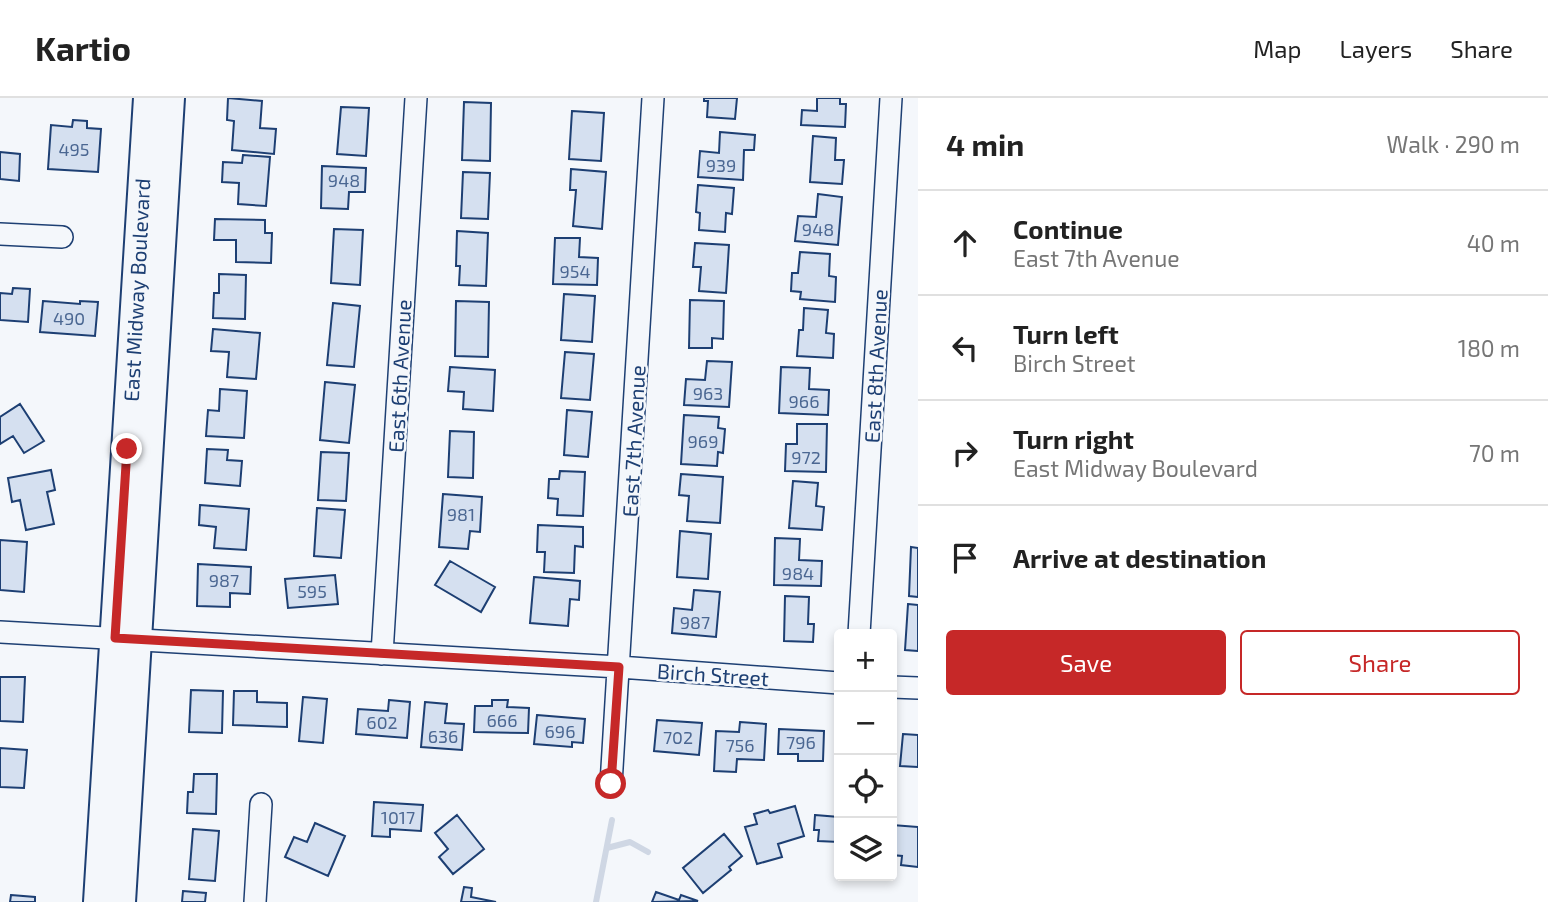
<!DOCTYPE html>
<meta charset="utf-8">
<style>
body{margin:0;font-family:"Exo 2",sans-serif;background:#f2f2f2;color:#222}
.controls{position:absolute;right:21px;bottom:21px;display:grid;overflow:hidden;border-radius:7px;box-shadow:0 4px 10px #0003}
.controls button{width:63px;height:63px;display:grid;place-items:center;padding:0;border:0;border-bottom:2px solid #e0e0e0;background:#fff;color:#222;font:35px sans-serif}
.stop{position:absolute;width:21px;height:21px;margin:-16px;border:5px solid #c62828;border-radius:50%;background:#fff}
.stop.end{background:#c62828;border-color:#fff;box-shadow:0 2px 7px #0008}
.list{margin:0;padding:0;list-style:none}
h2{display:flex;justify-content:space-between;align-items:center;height:91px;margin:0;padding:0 28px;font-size:30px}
h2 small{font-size:23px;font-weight:400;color:#767676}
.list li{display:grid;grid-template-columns:46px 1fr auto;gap:21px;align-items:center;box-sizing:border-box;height:105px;padding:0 28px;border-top:2px solid #e0e0e0}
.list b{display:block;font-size:26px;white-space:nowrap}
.list p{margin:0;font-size:23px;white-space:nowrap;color:#767676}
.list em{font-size:23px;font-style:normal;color:#767676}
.actions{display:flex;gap:14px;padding:21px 28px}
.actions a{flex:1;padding:16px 0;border:2px solid #c62828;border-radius:7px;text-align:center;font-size:24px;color:#c62828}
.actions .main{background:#c62828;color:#fff}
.icon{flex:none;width:38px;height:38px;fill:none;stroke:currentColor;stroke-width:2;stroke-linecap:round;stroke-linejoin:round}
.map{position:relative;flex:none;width:918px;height:804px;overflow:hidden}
header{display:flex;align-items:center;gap:42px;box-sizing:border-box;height:98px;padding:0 35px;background:#fff;border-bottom:2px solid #e0e0e0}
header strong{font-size:33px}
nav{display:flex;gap:38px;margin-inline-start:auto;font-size:24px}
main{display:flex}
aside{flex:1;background:#fff}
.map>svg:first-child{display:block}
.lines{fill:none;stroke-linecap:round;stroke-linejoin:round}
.stream{stroke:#cfd7e4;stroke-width:6}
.building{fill:#d5e0f0;stroke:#1d3f73;stroke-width:2}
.minor-casing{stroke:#1d3f73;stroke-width:24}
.major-casing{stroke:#1d3f73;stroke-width:32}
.minor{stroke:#f4f7fb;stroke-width:21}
.major{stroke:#f4f7fb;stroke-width:28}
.route{stroke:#c62828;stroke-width:9}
.labels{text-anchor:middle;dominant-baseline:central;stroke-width:5;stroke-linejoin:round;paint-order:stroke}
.number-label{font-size:18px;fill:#4b6792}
.street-label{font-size:21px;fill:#1d3f73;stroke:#f4f7fb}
</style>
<header>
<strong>Kartio</strong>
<nav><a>Map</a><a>Layers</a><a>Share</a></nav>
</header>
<main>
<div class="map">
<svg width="918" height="804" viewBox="0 0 918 804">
<rect width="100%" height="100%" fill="#f4f7fb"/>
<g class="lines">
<!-- stream -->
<path class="stream" d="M607,750L630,744L648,754
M596,804L612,722"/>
</g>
<!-- building -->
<path class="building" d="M228,0L262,3L260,30L276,31L274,56L232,52L234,23L227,22Z
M704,0H737L735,21L707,19L708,3H704Z
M817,0H840V6H846L845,29L801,27L802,12L817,13Z
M464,4L491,5L490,63L462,62Z
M341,9L369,10L366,58L337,56Z
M572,13L604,15L601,63L569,61Z
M73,22L87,23V30L101,31L98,74L48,71L51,27L72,29Z
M720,34L755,37L754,52H744L743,82L698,79L700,53L719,55Z
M813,38L836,40L835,62H844L842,86L810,84Z
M0,54L20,56L19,83L0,81Z
M243,57L270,59L266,108L238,106L239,85L222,84L223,64L242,65Z
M322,68L366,70L365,94H349L348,111L321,110Z
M571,71L606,74L602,131L573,128L576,92H570Z
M463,74L490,75L488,121L461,120Z
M698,87L734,90L732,116L726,115L725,134L699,132L700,115L696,114Z
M818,96L842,99L838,147L795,143L798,118L816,119Z
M215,121L265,122V135H272L271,165L236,164V142H214Z
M334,131L363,132L360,187L331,185Z
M457,133L488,135L486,188L459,187L460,168H456Z
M555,140H580L579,159L598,160L597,187L553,186Z
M695,145L729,147L726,195L699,193L701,169H693Z
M800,154L830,156L829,178L836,179L835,204L800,201L801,194L791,193L792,175H798Z
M219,176L246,177L245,221L213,220L214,195H219Z
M13,190L30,191L28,224L0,222V195L12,196Z
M564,196L595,198L592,244L561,242Z
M690,202L724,203L723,241L712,240V250H689Z
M43,203L80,206V203L98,204L95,238L40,234Z
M456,203L489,204L488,259L455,258Z
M333,205L360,208L354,269L327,267Z
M804,210L828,212L826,235L834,236L833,260L797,258L799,232H803Z
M213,231L260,235L256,281L227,279L229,254L211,253Z
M565,254L594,256L590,302L561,300Z
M707,263L732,264L729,309L684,307L686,281L705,282Z
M450,269L495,272L493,313L463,311L464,294L448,293Z
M781,269L810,270L809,291L829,292L828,317L779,315Z
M325,284L355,287L349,345L320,342Z
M220,291L247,293L244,340L206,338L208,312L219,313Z
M20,306L44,343L24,355L13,338L0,346V319Z
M567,312L592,314L588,359L564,357Z
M684,317L719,319L718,330L725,331L723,355L718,354L717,368L681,366Z
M797,326H827L826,374L785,373L786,346H797Z
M450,333L474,334L473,380L448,379Z
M207,351L228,352L227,362L242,363L240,388L205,385Z
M321,354L349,355L346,403L318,402Z
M51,372L55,392L47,394L54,426L26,432L20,402L12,404L8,380Z
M560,373L585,374L583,418L557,417L558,401L548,400L549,381H559Z
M681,376L723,379L720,425L687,423L689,398L679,397Z
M793,383L818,385L816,408L824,409L822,432L789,430Z
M443,396L482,399L480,434L470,433L468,451L439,449Z
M200,407L249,411L246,452L214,450L216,429L199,427Z
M317,410L345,412L341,460L314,458Z
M538,427L583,429V449L575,448L574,475L544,474L545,454H537Z
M680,433L711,436L708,481L677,479Z
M775,440L800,441L799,462L822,463L821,488L774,487Z
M0,442L27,444L24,494L0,492Z
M911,449L918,450V499L909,498Z
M450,463L495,489L481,514L435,487Z
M198,466L251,469L250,496L230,495V509L197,508Z
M335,477L338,506L288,510L285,481Z
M534,479L580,483L579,502L570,501L568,528L530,525Z
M694,492L720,494L716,539L672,535L674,510L692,512Z
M785,498L809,499L808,526H814L813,544L784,543Z
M908,506L918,507V553L905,552Z
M0,579H25L23,624L0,623Z
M191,592L223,593L222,635L189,634Z
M234,593H257V604L287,605V629L233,627Z
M303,599L327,601L323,645L299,643Z
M389,602L410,604L407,640L356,636L358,611L388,613Z
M492,602H508L507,609L529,610L528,635L474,634L475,608H492Z
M425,604L447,606L445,625L464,626L462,652L421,649Z
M537,617L585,621L583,645L572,644V649L534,646Z
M657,622L702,625L699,657L654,653Z
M740,624L766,626L764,662L737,661L736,674L714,673L716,633L739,634Z
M779,631L824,633L823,663H798V656H778Z
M903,636L918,637V669L900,668Z
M0,650L27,652L24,690L0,689Z
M194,676H217L216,716L187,715L188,694H193Z
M374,704L423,707L421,733L390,731V739L372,738Z
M795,708L804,738L778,746L782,759L757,766L745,729L757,726L754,716L768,712L770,715Z
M457,717L484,751L453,776L439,759L448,751L435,735Z
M815,717L839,719V744L818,743L819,732H814Z
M315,725L345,738L328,778L285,759L294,739L307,744Z
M892,727L918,729V769L901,767L902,758L892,757Z
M193,731L219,733L215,783L189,781Z
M724,736L742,758L729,769L731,772L703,795L683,770Z
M464,789L472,790L471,799L496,804H461Z
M183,793L206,795L205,804H182Z
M656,794L679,802L681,797L698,803L652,804Z
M11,797L35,799V804H10Z"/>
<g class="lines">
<defs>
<path id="minor" d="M0,136L62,139
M0,534L619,569L839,585
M859,536L891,0
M382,556L416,0
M892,589L918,590
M611,686L653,0
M255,804L261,706"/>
<path id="major" d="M98,804L148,0
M121,804L170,0"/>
</defs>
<!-- minor casing -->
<use href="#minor" class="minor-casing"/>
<!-- major casing -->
<use href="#major" class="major-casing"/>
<!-- minor -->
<use href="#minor" class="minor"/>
<!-- major -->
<use href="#major" class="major"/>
</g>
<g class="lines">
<!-- route -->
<path class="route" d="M127,351L115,540L619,569L611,686"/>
</g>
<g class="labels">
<!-- number labels -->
<g class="number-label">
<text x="74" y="51">495</text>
<text x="721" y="67">939</text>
<text x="344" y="82">948</text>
<text x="818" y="131">948</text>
<text x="575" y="173">954</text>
<text x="69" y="220">490</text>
<text x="708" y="295">963</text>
<text x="804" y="303">966</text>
<text x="703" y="343">969</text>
<text x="806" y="359">972</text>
<text x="461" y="416">981</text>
<text x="798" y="475">984</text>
<text x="224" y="482">987</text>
<text x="312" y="493">595</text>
<text x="695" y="524">987</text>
<text x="502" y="622">666</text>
<text x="382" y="624">602</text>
<text x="560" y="633">696</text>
<text x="443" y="638">636</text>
<text x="678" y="639">702</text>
<text x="801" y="644">796</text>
<text x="740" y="647">756</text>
<text x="398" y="719">1017</text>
</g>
<!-- street labels -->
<g class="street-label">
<text transform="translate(136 192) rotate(-87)">East Midway Boulevard</text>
<text transform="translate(875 268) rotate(-87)">East 8th Avenue</text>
<text transform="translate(399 278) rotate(-87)">East 6th Avenue</text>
<text transform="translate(633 343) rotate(-87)">East 7th Avenue</text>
<text transform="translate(713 576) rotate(4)">Birch Street</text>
</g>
</g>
</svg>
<div class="controls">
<button>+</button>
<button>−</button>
<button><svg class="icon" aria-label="locate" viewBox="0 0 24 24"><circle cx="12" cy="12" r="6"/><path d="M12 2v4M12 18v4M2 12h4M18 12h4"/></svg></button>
<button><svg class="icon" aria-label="layers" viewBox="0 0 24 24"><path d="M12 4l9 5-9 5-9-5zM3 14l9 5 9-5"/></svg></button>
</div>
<div class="stop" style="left:611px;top:686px"></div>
<div class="stop end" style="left:127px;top:351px"></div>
</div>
<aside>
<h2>4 min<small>Walk · 290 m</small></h2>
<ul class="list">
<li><svg class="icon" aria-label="ahead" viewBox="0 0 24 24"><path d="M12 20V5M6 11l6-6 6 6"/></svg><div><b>Continue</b><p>East 7th Avenue</p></div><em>40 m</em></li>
<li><svg class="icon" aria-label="left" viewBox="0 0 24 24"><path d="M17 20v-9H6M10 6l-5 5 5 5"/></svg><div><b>Turn left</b><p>Birch Street</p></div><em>180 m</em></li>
<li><svg class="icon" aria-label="right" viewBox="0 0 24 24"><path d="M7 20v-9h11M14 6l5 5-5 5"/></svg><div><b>Turn right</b><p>East Midway Boulevard</p></div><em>70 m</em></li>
<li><svg class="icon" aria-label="arrive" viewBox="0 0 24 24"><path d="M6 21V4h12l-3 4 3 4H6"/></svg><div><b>Arrive at destination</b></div></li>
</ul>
<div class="actions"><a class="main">Save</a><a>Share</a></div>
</aside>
</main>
